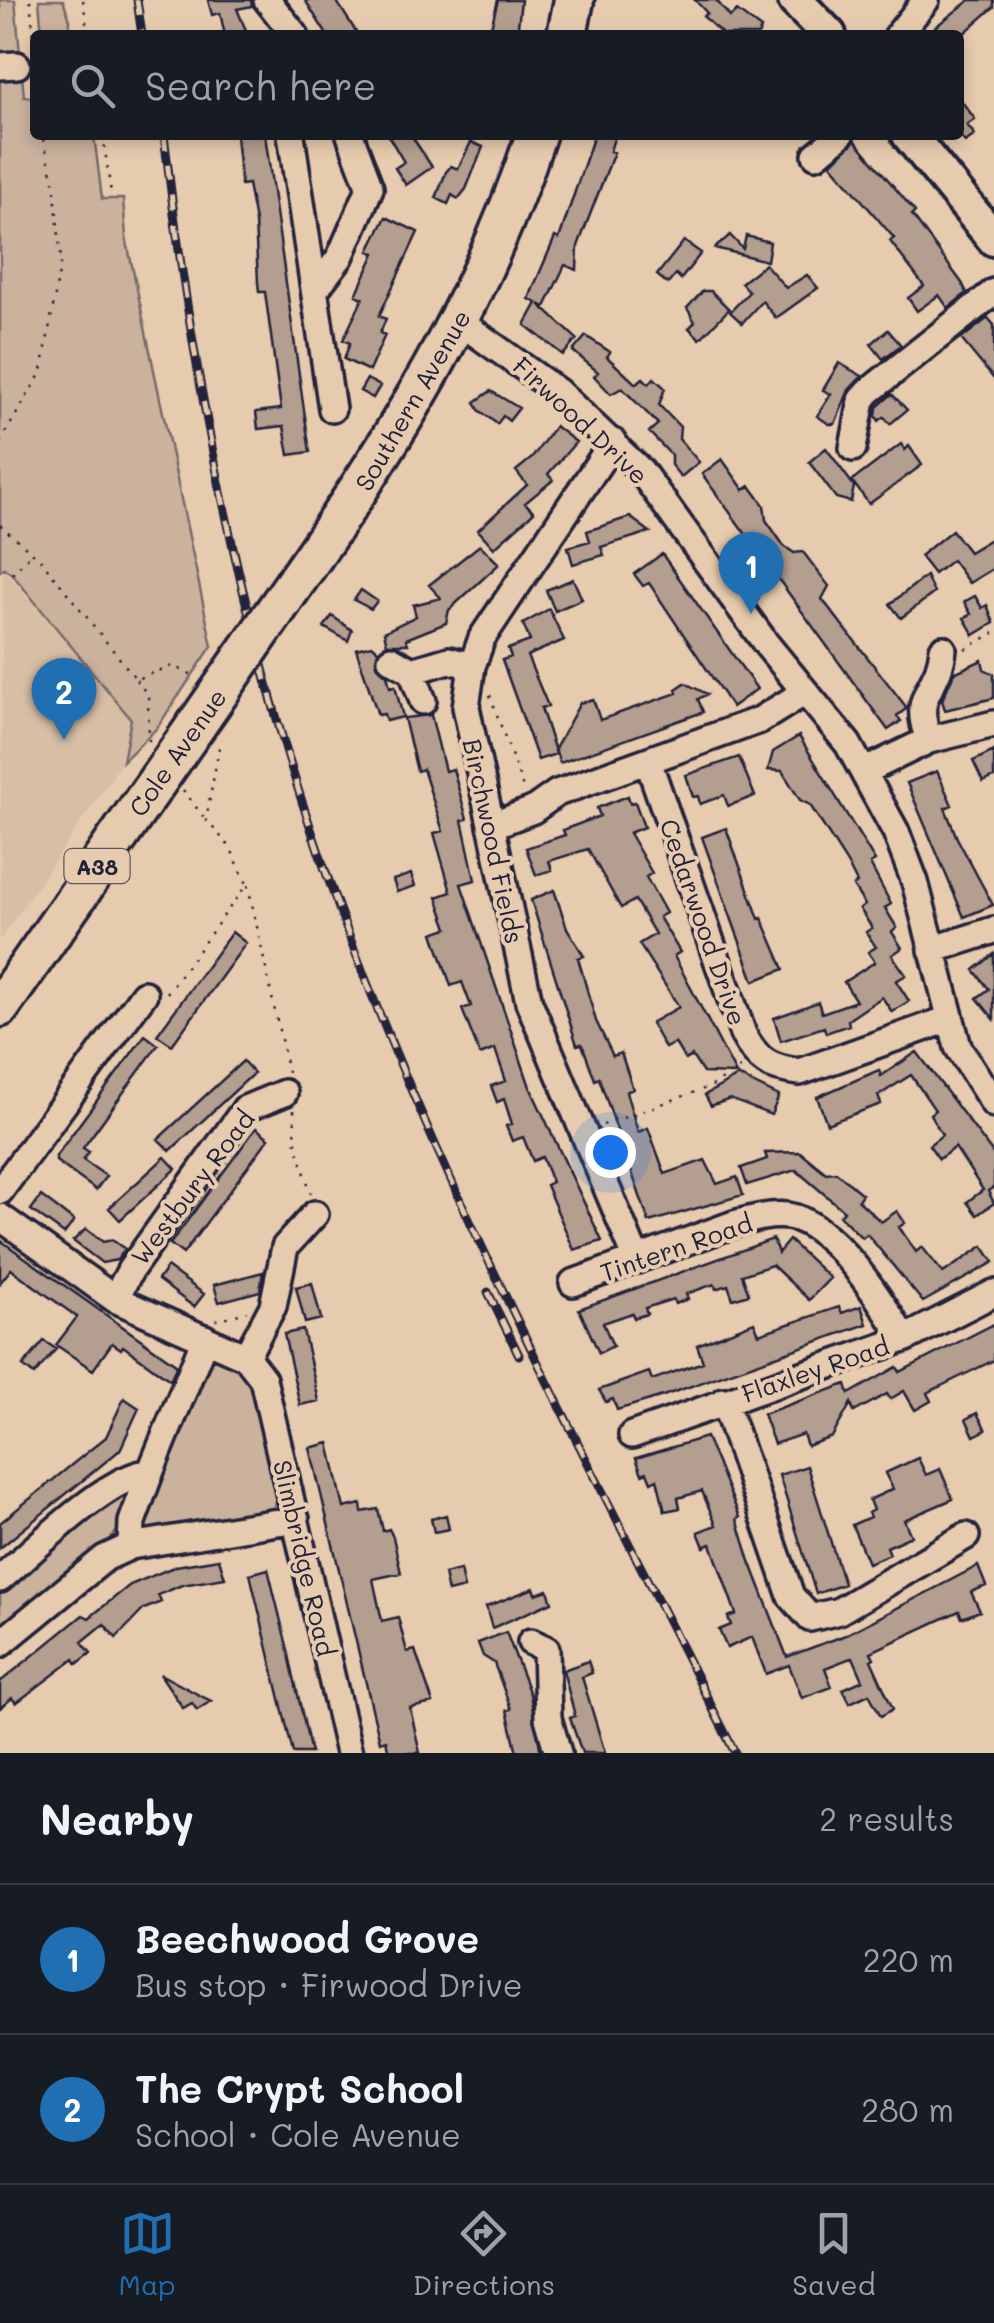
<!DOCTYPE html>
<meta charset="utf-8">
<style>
body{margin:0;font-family:Mali,sans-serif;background:#20242c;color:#f1f3f6}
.you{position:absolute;left:610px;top:1152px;width:35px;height:35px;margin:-25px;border:8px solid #fff;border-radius:50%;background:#1a73e8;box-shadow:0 0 0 15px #1a73e833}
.badge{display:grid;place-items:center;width:65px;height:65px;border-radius:50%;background:#1f6fb2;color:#fff;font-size:32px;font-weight:700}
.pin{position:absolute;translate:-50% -82px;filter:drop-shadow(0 2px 5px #0008)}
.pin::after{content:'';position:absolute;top:52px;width:35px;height:30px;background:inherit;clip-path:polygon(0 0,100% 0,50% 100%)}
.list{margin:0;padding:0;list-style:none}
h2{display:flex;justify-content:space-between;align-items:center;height:130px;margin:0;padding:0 40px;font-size:42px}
h2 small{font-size:32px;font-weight:400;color:#9ea1a6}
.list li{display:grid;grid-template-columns:65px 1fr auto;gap:30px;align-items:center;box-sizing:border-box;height:150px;padding:0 40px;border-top:2px solid #363941}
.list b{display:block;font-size:38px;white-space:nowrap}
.list p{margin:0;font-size:32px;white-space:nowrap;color:#9ea1a6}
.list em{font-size:32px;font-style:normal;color:#9ea1a6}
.icon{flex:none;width:55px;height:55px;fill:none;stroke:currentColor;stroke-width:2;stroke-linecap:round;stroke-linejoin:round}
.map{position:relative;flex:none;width:994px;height:1753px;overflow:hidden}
.search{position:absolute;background:#171b24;box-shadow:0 5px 15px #0003;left:30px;right:30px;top:30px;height:110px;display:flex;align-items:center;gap:25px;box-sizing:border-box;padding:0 35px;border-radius:10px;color:#9ea1a6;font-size:38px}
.sheet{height:430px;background:#171b24}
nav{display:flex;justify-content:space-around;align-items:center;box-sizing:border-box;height:140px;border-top:2px solid #363941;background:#171b24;font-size:28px;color:#9ea1a6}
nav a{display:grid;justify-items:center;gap:5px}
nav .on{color:#1f6fb2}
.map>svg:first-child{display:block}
.built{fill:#d8bea5}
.green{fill:#cab29d;stroke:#766a6c;stroke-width:2.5}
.building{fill:#b49e90;stroke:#22223b;stroke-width:2.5}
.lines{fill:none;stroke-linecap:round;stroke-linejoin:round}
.minor-casing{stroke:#22223b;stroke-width:32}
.major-casing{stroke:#22223b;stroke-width:40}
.highway-casing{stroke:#22223b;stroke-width:45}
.path{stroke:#22223b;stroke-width:2.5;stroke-dasharray:2.5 8;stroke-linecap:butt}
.minor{stroke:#e7cbae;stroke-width:25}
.major{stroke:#e7cbae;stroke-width:32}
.highway{stroke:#e7cbae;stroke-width:38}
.rail-casing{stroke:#22223b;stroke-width:9}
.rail{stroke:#e7cbae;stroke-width:5;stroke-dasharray:15;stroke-linecap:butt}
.highway-bridge-casing{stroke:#22223b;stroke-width:45;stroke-linecap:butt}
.highway-bridge{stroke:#e7cbae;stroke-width:38}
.labels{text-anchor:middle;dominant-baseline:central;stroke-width:8;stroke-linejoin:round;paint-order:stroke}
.shield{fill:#e7cbae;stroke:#5d555e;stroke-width:2.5}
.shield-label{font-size:22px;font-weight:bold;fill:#22223b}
.street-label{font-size:25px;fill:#22223b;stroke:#e7cbae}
</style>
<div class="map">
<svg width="994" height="1753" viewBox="0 0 994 1753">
<rect width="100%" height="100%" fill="#e7cbae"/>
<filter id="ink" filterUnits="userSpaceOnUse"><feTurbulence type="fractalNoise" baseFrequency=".01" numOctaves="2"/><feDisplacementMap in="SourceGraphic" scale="20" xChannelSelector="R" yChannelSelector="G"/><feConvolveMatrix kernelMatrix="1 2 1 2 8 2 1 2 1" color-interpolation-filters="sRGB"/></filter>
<g filter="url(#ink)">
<!-- built -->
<path class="built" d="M3,568L131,719L123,761L0,940Z"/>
<!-- green -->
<path class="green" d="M0,0H15L24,96L35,98V135H94L102,199H123L126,237L212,646L157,728L123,761L131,719L12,574L4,568L0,571Z
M39,0H63L70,20L69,35H42Z
M212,1359L231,1360L249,1370L282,1496L266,1516L149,1532L142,1524L197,1371Z
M128,1492C136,1542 35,1607 0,1635V1586L101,1503Z"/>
<!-- building -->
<path class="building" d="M208,0H251L252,6L237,9L248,35H225L220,13L212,15Z
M305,0H336L358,35H327Z
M498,0H521L517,35H489Z
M695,0H716L730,17L737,11L761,29L758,35H723L703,16L707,13Z
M970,0H994V7L962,35H942L935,27Z
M959,98L975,119L967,125L975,135L965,142L959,135Z
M236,135H265L310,452L289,455L284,426L258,429L256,412L281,409L265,292H259L258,282L255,221L248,184L241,185Z
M388,135H411L432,167L406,185L395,168L404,162Z
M594,135H615L610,151L614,152L578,246L577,270L565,265L545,307L539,304L577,339L563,355L525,325L537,303L529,299L534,286L555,237L559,239Z
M855,140L915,212L912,215L962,283L967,293L948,308L939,295L917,311L908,298L924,286L890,241L894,238L831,164Z
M471,142L483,147L466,189L458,199L452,195L448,204L436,198L446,172L451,166L458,169Z
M386,217L418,232L379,316L386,319L380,333L385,335L369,371L344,359L350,343L343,340L363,298L356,295L375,253L369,251Z
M730,235L743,249L746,236L770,242L767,261L715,248Z
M684,241L701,253L681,279L676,274L668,284L657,275Z
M765,264L786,288L807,275L818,288L776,318L762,301L742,323L730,312L749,292L741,283Z
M703,291H711L729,309L700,339L689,328L695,322L687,308Z
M988,318L994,325V379L961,339Z
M888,330L901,345L883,359L871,344Z
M586,336L610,352L607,357L636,384L643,378L649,384L654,378L665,388L659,405L680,427L679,439L699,462L681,477L671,465V455L649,432L658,424L622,388L611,394L594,376L598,372L573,351Z
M839,363L862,376L849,390L835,424H829L817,416L831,394L823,390Z
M367,379L380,386L373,398L360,391Z
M491,391L519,408L509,421L503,416L497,424L479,410L475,402Z
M892,394L907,410L890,424L884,417L879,421L876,416L877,407Z
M555,426L576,442L548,474L553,480L525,503L534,512L494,548L478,530L527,485L516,471L532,458Z
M901,444L905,450L909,446L922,465L869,504L852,481Z
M826,448L854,486L851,502L836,498L809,462Z
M722,459L744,490L750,486L764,505L766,520L784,546L794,553L803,552L829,586L822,599L907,708L897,716L901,721L888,730L702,474Z
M630,517L650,532L601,547L604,555L573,564L568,547L590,541L587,531Z
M952,530L969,552L994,537V568L969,583L952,560L934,574L920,556Z
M480,545L499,564L449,610L446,623L406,639L408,644H387L384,632L416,616L413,605L441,598L429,585Z
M662,554L757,689L732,707L649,583L643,586L634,574Z
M926,576L934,593L901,618L890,604Z
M573,579L582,599L555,611L546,590Z
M361,590L377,601L371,609L354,600Z
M975,596L982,608L987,605L994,623L974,635L964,618L971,614L964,602Z
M549,609L564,640L527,656L548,706L541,708L556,754L538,760L502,660L511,657L508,649L530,641L523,624Z
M332,616L352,630L348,641L324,627Z
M372,645L378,650L377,666L387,675L390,687L395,686L403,717L386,721L384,714L378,715L356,649Z
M982,660L984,669L994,674V698L945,710L942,700L954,673Z
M685,683L707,694L698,699L703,712L560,763L555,749L580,703L593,699L600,720L677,693L676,689Z
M431,715L445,771L453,769L467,819L462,820L475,880L461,884L530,1087L602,1241L574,1250L546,1185L552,1182L542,1157L533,1161L523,1137L512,1141L506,1126L512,1124L504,1099L497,1102L491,1086L506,1081L495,1049L480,1055L462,1009L471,1006L462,982L451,986L433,933L448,928L437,897L451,892L434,833L443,831L423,769L417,771L404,718Z
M799,736L875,861L870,864L891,904L885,908L897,928L892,932L902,948L892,955L906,975L896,981L909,1001L892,1012L882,997L848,1020L849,1025L826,1033L824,1027L781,1041L774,1018L818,1002L822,1013L856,1001L844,982L875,962L868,952L876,947L866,932L872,928L860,909L865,905L853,886L857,883L847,863L810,805L800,800L782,771L768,770L773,752Z
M994,751V777L983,782L973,761Z
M739,757L755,796L728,806L724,795L700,804L698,796L693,797L686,775Z
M937,771L952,805L945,808L957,838L993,905L964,917L907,783Z
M628,796L630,803L635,802L644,827L629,833L652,873L646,877L666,913L659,917L680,952L674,956L736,1074L703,1073L692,1056L685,1060L675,1043L665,1048L651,1023L679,1007L639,944L655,934L635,900L621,908L588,849L549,861L552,870L536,875L526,848L565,835L563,830L600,816L597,808Z
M726,828L759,919L762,918L784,969L754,981L702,837Z
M411,874L415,886L397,892L393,880Z
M554,890L567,928L584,956L578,958L596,1021L613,1056L621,1053L633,1089L626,1092L638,1132L648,1128L665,1174L705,1160L717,1184L737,1177L743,1195L649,1222L599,1078L595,1080L582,1044L577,1045L531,900Z
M232,932L246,943L172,1045L157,1035Z
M994,954V1019L977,998L989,989L974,970Z
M145,1035L158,1045L83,1148L89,1152L83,1160L106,1176L96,1190L56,1161V1156Z
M917,1052L994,1155V1187L988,1191L994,1203L977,1215L967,1202L983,1190L955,1147L939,1159L929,1145L942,1135L930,1114L935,1110L911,1075L878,1096L881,1104L827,1124L817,1097L879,1070L881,1076Z
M243,1061L254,1073L170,1151L158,1139Z
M738,1076L779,1096L771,1115L730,1099L711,1106L705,1095Z
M256,1128L269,1138L183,1254L170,1244Z
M800,1152L826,1173L836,1172L862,1194L858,1200L881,1222L897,1211L905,1223L899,1227L916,1252L922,1247L943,1273L983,1246L994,1262L923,1302L867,1234L862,1238L840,1216L844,1211L796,1170L747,1185L741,1168L767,1159L765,1153Z
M165,1157L176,1169L120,1220L109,1208Z
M41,1196L74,1221L64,1234L31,1210Z
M86,1229L103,1242L112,1240L125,1249L117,1260L102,1263L73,1241Z
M773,1239L778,1253L789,1240L830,1278L809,1300L772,1265L742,1275L749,1294L733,1299L728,1285L716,1289L714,1284L686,1294L688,1299L675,1304L673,1299L645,1308L647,1314L634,1318L632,1313L603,1323L613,1346L599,1353L579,1309Z
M0,1240L177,1365L170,1380L123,1346L121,1349L112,1343L93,1370L56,1345L77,1317L11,1269L0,1283Z
M167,1267L204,1294L194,1307L158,1280Z
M263,1272L260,1291L219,1302L214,1285Z
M312,1283L321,1319L305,1323L296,1287Z
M861,1306L867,1324L663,1396L617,1410L613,1399L606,1402L599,1390L649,1372L652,1380L703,1362L697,1345L754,1322L759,1334L839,1307L842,1313Z
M994,1324V1360L927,1393L931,1401L915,1410L904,1391L890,1399L887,1394L854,1412L851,1403L832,1437L807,1446L803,1434L774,1444L763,1414L846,1384L849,1394L897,1367L900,1372Z
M303,1330L319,1401L300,1405L284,1334Z
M44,1341L56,1349L34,1375L23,1366Z
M124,1398L139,1408L120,1450L0,1548V1523L106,1437Z
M977,1413L986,1430L974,1436L966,1419Z
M706,1437L740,1517L737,1519L750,1561L787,1657L843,1636L978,1566L986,1586L971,1592L980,1611L962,1618L959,1611L871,1652L874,1658L871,1660L893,1709L881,1716L869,1694L850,1703L843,1689L863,1680L853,1657L825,1668L832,1687L802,1698L789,1665L766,1674L752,1637L727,1648L719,1630L731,1625L728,1617L736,1614L711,1544L704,1547L698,1532L716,1525L702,1491L678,1498L680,1508L665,1511L657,1479L651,1482L647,1472L642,1474L636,1458Z
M329,1443L344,1508L361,1504L362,1512L378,1509L383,1531L389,1529L393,1537L401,1573L373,1579L382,1621L398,1617L407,1652L415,1650L433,1703L410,1708L420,1753H389L386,1740L380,1742L310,1448Z
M918,1458L926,1475L940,1469L953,1499L904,1520L911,1536L887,1547L890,1554L868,1563L852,1525L870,1517L868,1513L873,1510L869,1500L893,1489L885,1473Z
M807,1466L844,1584L816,1594L779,1475Z
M446,1515L449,1529L434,1532L431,1519Z
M219,1559L225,1578L182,1585L158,1595L161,1602L144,1609L116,1638L104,1624L82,1642L91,1653L77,1664L74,1659L16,1703L12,1698L0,1708V1682L83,1615L89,1618L130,1585L176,1566Z
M268,1569L287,1646L311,1753H293L250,1574Z
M460,1570L464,1588L448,1592L444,1574Z
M534,1588L536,1594L548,1590L552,1602L492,1628L486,1607Z
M506,1632L530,1694L541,1753H517L507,1710L511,1709L494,1663L483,1656L478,1643Z
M588,1661L592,1673L582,1677L605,1753H582L570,1718L575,1716L563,1670Z
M160,1674L201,1696L211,1701L197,1710L192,1703L183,1708Z"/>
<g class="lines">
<defs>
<path id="minor" d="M267,0L295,35
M898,35L926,0
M0,66L17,65
M291,135L332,409
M816,155L840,135
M315,290L340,257L370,188L350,135
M460,322L558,392L641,471L767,645L848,744L896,832L915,882L958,1047L994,1104
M613,442L482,638L472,666L466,707L529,1002L637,1260
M853,448L862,400L868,392L994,292
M391,659L412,671L423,701
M412,671L449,660L472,666
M929,740C910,691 939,692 943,649
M648,761L743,1034C757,1061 770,1069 800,1072L949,1019
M865,771L929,740L994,724
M491,826L533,810L557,793L760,720L805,692
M932,950L994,930
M0,1191L144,994
M0,1217L115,1299L246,1357L263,1379L349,1753
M573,1283L734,1224C752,1219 769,1214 788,1216C833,1223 882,1302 904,1339
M115,1299L131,1269L245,1109L284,1093
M246,1357L273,1306L285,1247L315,1214
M724,1401L791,1596L810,1618L839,1611L966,1536
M632,1435L904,1339L994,1293
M131,1546L132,1522L150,1473
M0,1579C32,1552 110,1473 150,1473L205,1338
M531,1642L546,1649L548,1718L558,1753
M0,1644L105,1558L131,1546L296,1519"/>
<path id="major" d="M795,0L829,35
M909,135L994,239"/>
<path id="highway" d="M567,35L574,0
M296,581C395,440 482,299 536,135
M0,1007L195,727"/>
</defs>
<!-- minor casing -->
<use href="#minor" class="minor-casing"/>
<!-- major casing -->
<use href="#major" class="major-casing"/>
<!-- highway casing -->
<use href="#highway" class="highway-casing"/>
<!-- path -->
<path class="path" d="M30,0L35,47
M83,0L88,35
M103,135L111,193
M0,442L42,371L61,260L54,181L42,135
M0,525L41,560L136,679L172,666L195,676
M12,574L31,554
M965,649L994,633
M136,680L148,695L149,742
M490,695L524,791
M183,790L205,819
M248,885L288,1072
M167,993L247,884L230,847L206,820L220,742
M294,1110L296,1144L311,1194
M603,1125L712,1086L742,1067
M216,1320L247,1312"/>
<!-- minor -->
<use href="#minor" class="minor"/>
<!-- major -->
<use href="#major" class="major"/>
<!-- highway -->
<use href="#highway" class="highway"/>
<defs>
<path id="rail" d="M137,0L142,35
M164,135C189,349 229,567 293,773C399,1116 575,1433 735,1753
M488,1292L519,1355"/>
</defs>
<!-- rail casing -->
<use href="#rail" class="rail-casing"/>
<!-- rail -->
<use href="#rail" class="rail"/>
<defs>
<path id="highway-bridge" d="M195,727L296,581"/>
</defs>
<!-- highway-bridge casing -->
<use href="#highway-bridge" class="highway-bridge-casing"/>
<!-- highway-bridge -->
<use href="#highway-bridge" class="highway-bridge"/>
</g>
</g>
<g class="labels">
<!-- shield labels -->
<rect class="shield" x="64.5" y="849" width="65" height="34" rx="8"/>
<g class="shield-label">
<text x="97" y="866">A38</text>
</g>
<!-- street labels -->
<g class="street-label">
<text transform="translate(412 400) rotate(-60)">Southern Avenue</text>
<text transform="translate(581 420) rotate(43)">Firwood Drive</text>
<text transform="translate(177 752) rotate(-55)">Cole Avenue</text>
<text transform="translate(494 841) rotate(78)">Birchwood Fields</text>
<text transform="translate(704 922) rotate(71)">Cedarwood Drive</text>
<text transform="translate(192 1187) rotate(-53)">Westbury Road</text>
<text transform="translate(676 1247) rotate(-19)">Tintern Road</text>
<text transform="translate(815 1369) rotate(-19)">Flaxley Road</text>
<text transform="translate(305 1558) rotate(77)">Slimbridge Road</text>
</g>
</g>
</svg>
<div class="you"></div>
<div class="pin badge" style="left:751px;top:614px">1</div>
<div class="pin badge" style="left:64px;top:740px">2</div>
<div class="search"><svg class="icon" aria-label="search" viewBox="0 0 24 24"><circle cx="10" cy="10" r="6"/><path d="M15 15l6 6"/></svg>Search here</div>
</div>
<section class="sheet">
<h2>Nearby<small>2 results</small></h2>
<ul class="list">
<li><span class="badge">1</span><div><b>Beechwood Grove</b><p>Bus stop · Firwood Drive</p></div><em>220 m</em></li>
<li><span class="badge">2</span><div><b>The Crypt School</b><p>School · Cole Avenue</p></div><em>280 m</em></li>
</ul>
</section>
<nav>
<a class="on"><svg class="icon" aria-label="map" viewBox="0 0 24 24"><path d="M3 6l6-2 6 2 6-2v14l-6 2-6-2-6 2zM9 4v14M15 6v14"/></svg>Map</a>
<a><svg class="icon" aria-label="directions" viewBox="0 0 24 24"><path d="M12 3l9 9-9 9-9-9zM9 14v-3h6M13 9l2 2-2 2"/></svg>Directions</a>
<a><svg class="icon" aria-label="saved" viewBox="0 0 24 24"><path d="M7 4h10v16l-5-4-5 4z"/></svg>Saved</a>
</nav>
